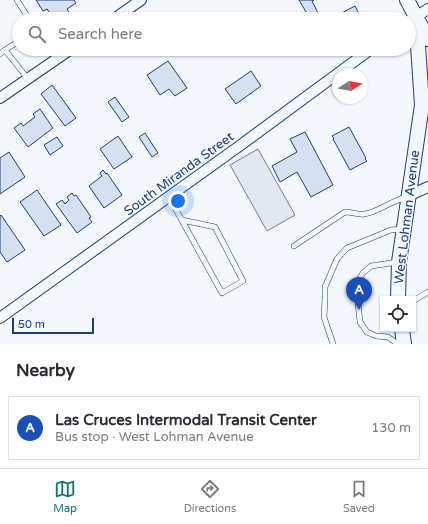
<!DOCTYPE html>
<meta charset="utf-8">
<style>
body{margin:0;font-family:"Varela Round",sans-serif;background:#f2f2f3;color:#2b2b33}
.controls{position:absolute;right:12px;bottom:12px;display:grid;overflow:hidden;border-radius:0px;box-shadow:0 1px 3px #0004}
.controls button{width:36px;height:36px;display:grid;place-items:center;padding:0;border:0;border-bottom:1px solid #e1e1e2;background:#fff;color:#2b2b33;font:20px sans-serif}
.compass{position:absolute;left:332px;top:68px;width:36px;height:36px;border-radius:50%;background:#fff;box-shadow:0 1px 3px #0004;rotate:79deg}
.scale{position:absolute;left:12px;bottom:10px;width:82px;box-sizing:border-box;padding-left:4px;border:2px solid #1d3f73;border-top:0;font-size:11px;line-height:14px;white-space:nowrap;color:#1d3f73;-webkit-text-stroke:3px #f4f7fb;paint-order:stroke}
.you{position:absolute;left:178px;top:201px;width:14px;height:14px;margin:-10px;border:3px solid #fff;border-radius:50%;background:#1a73e8;box-shadow:0 0 0 6px #1a73e833}
.badge{display:grid;place-items:center;width:26px;height:26px;border-radius:50%;background:#0f766e;color:#fff;font-size:13px;font-weight:700}
.pin{position:absolute;translate:-50% -33px;filter:drop-shadow(0 1px 2px #0008)}
.pin::after{content:'';position:absolute;top:21px;width:14px;height:12px;background:inherit;clip-path:polygon(0 0,100% 0,50% 100%)}
.list{margin:0;padding:0;list-style:none}
h2{display:flex;justify-content:space-between;align-items:center;height:52px;margin:0;padding:0 16px;font-size:17px}
h2 small{font-size:13px;font-weight:400;color:#7c7c81}
.list li{display:grid;grid-template-columns:26px 1fr auto;gap:12px;align-items:center;box-sizing:border-box;height:64px;margin:0 8px 8px;padding:0 8px;border:1px solid #e1e1e2;border-radius:0px}
.list b{display:block;font-size:15px;white-space:nowrap}
.list p{margin:0;font-size:13px;white-space:nowrap;color:#7c7c81}
.list em{font-size:13px;font-style:normal;color:#7c7c81}
.icon{flex:none;width:22px;height:22px;fill:none;stroke:currentColor;stroke-width:2;stroke-linecap:round;stroke-linejoin:round}
.map{position:relative;flex:none;width:428px;height:344px;overflow:hidden}
.search{position:absolute;background:#fff;box-shadow:0 1px 3px #0004;left:12px;right:12px;top:12px;height:44px;display:flex;align-items:center;gap:10px;box-sizing:border-box;padding:0 14px;border-radius:22px;color:#7c7c81;font-size:15px}
.sheet{height:124px;background:#fff}
nav{display:flex;justify-content:space-around;align-items:center;box-sizing:border-box;height:56px;border-top:1px solid #e1e1e2;background:#fff;font-size:11px;color:#7c7c81}
nav a{display:grid;justify-items:center;gap:2px}
nav .on{color:#0f766e}
.map>svg:first-child{display:block}
.parking{fill:#e3e8f0;stroke:#687fa3}
.building{fill:#d5e0f0;stroke:#1d3f73}
.lines{fill:none;stroke-linecap:round;stroke-linejoin:round}
.lane-casing{stroke:#1d3f73;stroke-width:6}
.street-casing{stroke:#1d3f73;stroke-width:12}
.secondary-casing{stroke:#1d3f73;stroke-width:16}
.lane{stroke:#f4f7fb;stroke-width:5}
.street{stroke:#f4f7fb;stroke-width:10}
.secondary{stroke:#f4f7fb;stroke-width:14}
.labels{text-anchor:middle;dominant-baseline:central;stroke-width:3;stroke-linejoin:round;paint-order:stroke}
.street-label{font-size:13px;fill:#1d3f73;stroke:#f4f7fb}
</style>
<div class="map">
<svg width="428" height="344" viewBox="0 0 428 344">
<rect width="100%" height="100%" fill="#f4f7fb"/>
<!-- parking -->
<path class="parking" d="M258,149L295,215L267,231L230,165Z"/>
<!-- building -->
<path class="building" d="M36,0H74L76,3L67,9L72,17L70,19H54L47,9L43,11Z
M299,0H314L312,1L321,19H303L301,14L306,12Z
M355,6L362,19H330Z
M157,14L159,18L149,19Z
M168,61L187,88L175,96L169,89L160,95L147,75Z
M251,71L261,86L236,104L225,89Z
M52,85L76,118L65,126L41,94Z
M115,97L129,117L122,122L108,102Z
M40,109L53,128L28,147L14,128L21,123L23,126L35,117L33,114Z
M349,127L366,158L365,159L367,161L350,170L333,139L334,138L332,136Z
M305,132L333,185L311,197L297,172L280,182L272,166L297,152L290,139Z
M145,133L158,153L152,157L139,137Z
M118,136L132,157L114,169L100,149Z
M57,137L63,146L50,155L44,145Z
M9,152L25,177L0,194V158Z
M103,170L106,174L107,173L122,195L104,208L89,186L102,176L100,173Z
M37,190L61,225L44,236L20,202Z
M72,193L74,196L76,195L91,217L89,218L92,222L77,233L56,204L62,200L65,204L69,200L67,197Z
M1,215L25,250L7,262L0,252V216Z"/>
<g class="lines">
<defs>
<path id="lane" d="M17,0L29,19
M5,50L19,41
M0,54L5,50L28,79
M169,197L222,293L243,281L215,227L182,220
M294,246L345,212C352,212 358,215 364,214C379,212 392,200 407,197
M413,301L428,292
M333,344L324,317L325,299V287L337,259L347,248L391,230L403,229
M398,344L388,337L376,336L367,332L360,322L358,303V281L363,273L371,266L398,262"/>
<path id="street" d="M114,19L141,0
M409,21L428,9
M0,98L71,49
M408,196L428,187
M0,318L238,147L371,49"/>
<path id="secondary" d="M407,0L428,39
M398,299L399,262L422,105L416,16
M402,329L404,344"/>
</defs>
<!-- lane casing -->
<use href="#lane" class="lane-casing"/>
<!-- street casing -->
<use href="#street" class="street-casing"/>
<!-- secondary casing -->
<use href="#secondary" class="secondary-casing"/>
<!-- lane -->
<use href="#lane" class="lane"/>
<!-- street -->
<use href="#street" class="street"/>
<!-- secondary -->
<use href="#secondary" class="secondary"/>
</g>
<g class="labels">
<!-- street labels -->
<g class="street-label">
<text transform="translate(179 174) rotate(-36)">South Miranda Street</text>
<text transform="translate(407 217) rotate(-83)">West Lohman Avenue</text>
</g>
</g>
</svg>
<div class="controls">
<button><svg class="icon" aria-label="locate" viewBox="0 0 24 24"><circle cx="12" cy="12" r="6"/><path d="M12 2v4M12 18v4M2 12h4M18 12h4"/></svg></button>
</div>
<svg class="compass" viewBox="-18 -18 36 36"><path d="M0-13l5 13h-10z" fill="#e53935"/><path d="M0 13l5-13h-10z" fill="#7c7c81"/></svg>
<div class="scale">50 m</div>
<div class="you"></div>
<div class="pin badge" style="left:359px;top:310px;background:#1a4fb4">A</div>
<div class="search"><svg class="icon" aria-label="search" viewBox="0 0 24 24"><circle cx="10" cy="10" r="6"/><path d="M15 15l6 6"/></svg>Search here</div>
</div>
<section class="sheet">
<h2>Nearby<small></small></h2>
<ul class="list">
<li><span class="badge" style="background:#1a4fb4">A</span><div><b>Las Cruces Intermodal Transit Center</b><p>Bus stop · West Lohman Avenue</p></div><em>130 m</em></li>
</ul>
</section>
<nav>
<a class="on"><svg class="icon" aria-label="map" viewBox="0 0 24 24"><path d="M3 6l6-2 6 2 6-2v14l-6 2-6-2-6 2zM9 4v14M15 6v14"/></svg>Map</a>
<a><svg class="icon" aria-label="directions" viewBox="0 0 24 24"><path d="M12 3l9 9-9 9-9-9zM9 14v-3h6M13 9l2 2-2 2"/></svg>Directions</a>
<a><svg class="icon" aria-label="saved" viewBox="0 0 24 24"><path d="M7 4h10v16l-5-4-5 4z"/></svg>Saved</a>
</nav>
